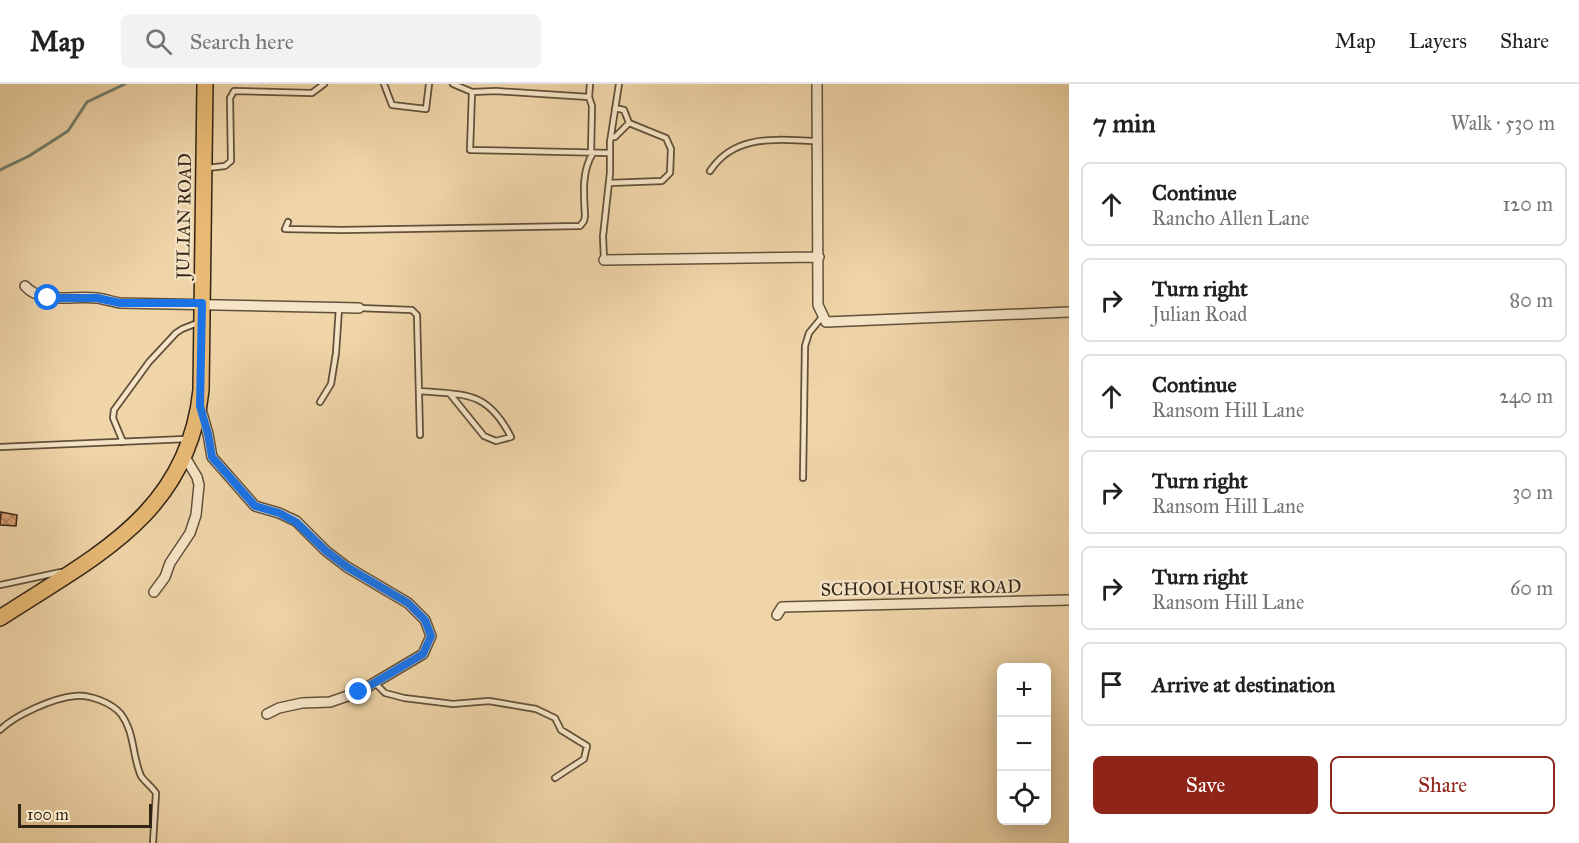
<!DOCTYPE html>
<meta charset="utf-8">
<style>
body{margin:0;font-family:"IM FELL Great Primer",serif;background:#f2f2f2;color:#222}
.controls{position:absolute;right:18px;bottom:18px;display:grid;overflow:hidden;border-radius:9px;box-shadow:0 3px 15px #0003}
.controls button{width:54px;height:54px;display:grid;place-items:center;padding:0;border:0;border-bottom:2px solid #e0e0e0;background:#fff;color:#222;font:30px sans-serif}
.scale{position:absolute;left:18px;bottom:15px;width:134px;box-sizing:border-box;padding-left:6px;border:3px solid #332516;border-top:0;font-size:16px;line-height:21px;white-space:nowrap;color:#332516;-webkit-text-stroke:4px #f5e4c6;paint-order:stroke}
.stop{position:absolute;width:18px;height:18px;margin:-14px;border:4px solid #1a73e8;border-radius:50%;background:#fff}
.stop.end{background:#1a73e8;border-color:#fff;box-shadow:0 2px 6px #0008}
.list{margin:0;padding:0;list-style:none}
h2{display:flex;justify-content:space-between;align-items:center;height:78px;margin:0;padding:0 24px;font-size:26px}
h2 small{font-size:20px;font-weight:400;color:#767676}
.list li{display:grid;grid-template-columns:39px 1fr auto;gap:18px;align-items:center;box-sizing:border-box;height:84px;margin:0 12px 12px;padding:0 12px;border:2px solid #e0e0e0;border-radius:9px}
.list b{display:block;font-size:22px;white-space:nowrap}
.list p{margin:0;font-size:20px;white-space:nowrap;color:#767676}
.list em{font-size:20px;font-style:normal;color:#767676}
.actions{display:flex;gap:12px;padding:18px 24px}
.actions a{flex:1;padding:14px 0;border:2px solid #8f2418;border-radius:9px;text-align:center;font-size:21px;color:#8f2418}
.actions .main{background:#8f2418;color:#fff}
.icon{flex:none;width:33px;height:33px;fill:none;stroke:currentColor;stroke-width:2;stroke-linecap:round;stroke-linejoin:round}
.map{position:relative;flex:none;width:1069px;height:759px;overflow:hidden}
header{display:flex;align-items:center;gap:36px;box-sizing:border-box;height:84px;padding:0 30px;background:#fff;border-bottom:2px solid #e0e0e0}
header strong{font-size:28px}
nav{display:flex;gap:33px;margin-inline-start:auto;font-size:21px}
.search{width:420px;height:54px;background:#f2f2f2;display:flex;align-items:center;gap:15px;box-sizing:border-box;padding:0 21px;border-radius:9px;color:#767676;font-size:22px}
main{display:flex}
aside{flex:1;background:#fff}
.map>svg:first-child{display:block}
.lines{fill:none;stroke-linecap:round;stroke-linejoin:round}
.stream{stroke:#717e6c;stroke-width:3}
.building{fill:url(#building-cross-hatch);stroke:#332516;stroke-width:1.5}
.lane-casing{stroke:#62513a;stroke-width:8}
.street-casing{stroke:#62513a;stroke-width:12}
.primary-casing{stroke:#332516;stroke-width:18}
.lane{stroke:#f5e4c6;stroke-width:4.5}
.street{stroke:#f5e4c6;stroke-width:9}
.primary{stroke:#e8ba74;stroke-width:15}
.route{stroke:#1a73e8;stroke-width:8}
.labels{text-anchor:middle;dominant-baseline:central;stroke-width:5;stroke-linejoin:round;paint-order:stroke}
.street-label{font-size:18px;fill:#332516;stroke:#f5e4c6}
</style>
<header>
<strong>Map</strong>
<div class="search"><svg class="icon" aria-label="search" viewBox="0 0 24 24"><circle cx="10" cy="10" r="6"/><path d="M15 15l6 6"/></svg>Search here</div>
<nav><a>Map</a><a>Layers</a><a>Share</a></nav>
</header>
<main>
<div class="map">
<svg width="1069" height="759" viewBox="0 0 1069 759">
<defs>
<pattern id="building-cross-hatch" width="8" height="8" patternUnits="userSpaceOnUse" patternTransform="scale(1.5)"><rect width="8" height="8" fill="#d59a6e"/><path d="M0 0l8 8M0 8l8-8" fill="none" stroke="#ad7d59"/></pattern>
</defs>
<rect width="100%" height="100%" fill="#efd5a8"/>
<filter id="stains"><feTurbulence type="fractalNoise" baseFrequency=".00333" numOctaves="4"/><feColorMatrix values="0 0 0 0 .2 0 0 0 0 .09 0 0 0 0 .02 0 0 0 .5 -.17"/></filter>
<radialGradient id="worn" r=".72"><stop offset=".6" stop-color="#630" stop-opacity="0"/><stop offset="1" stop-color="#630" stop-opacity=".3"/></radialGradient>
<g class="lines">
<!-- stream -->
<path class="stream" d="M0,86L29,72L68,47L87,18L125,0"/>
</g>
<!-- building -->
<path class="building" d="M1,428L17,431L16,442L0,441Z"/>
<g class="lines">
<defs>
<path id="lane" d="M384,0L392,21L426,25L429,0
M453,0L472,8L470,66L610,69
M472,8L496,7L589,13L592,22L591,69
M589,13L590,0
M611,53H615L629,39
M207,84L225,82L231,77L230,14L234,7L312,9L324,0
M710,87C735,49 777,56 817,57
M609,99L662,97L670,89L671,65L666,54L629,39L624,26L615,24
M288,138L285,145L342,146L580,142L584,137L585,132C584,111 581,88 593,69
M604,176L603,152L610,89V58L619,0
M359,224L412,226L417,231L420,351
M419,307C465,311 487,306 511,353L496,357L484,352L450,310
M320,318L331,300L336,269L339,224
M123,358L113,334L114,326L149,278L176,249L182,245L200,238
M0,363L186,355
M803,394L805,262L809,249L823,232
M0,501L61,488
M375,599L385,609L404,614L453,620L489,617L536,625L555,634L561,646L587,662L584,675L555,694
M0,646C15,631 53,614 75,612C89,610 112,619 121,630C135,649 132,672 141,692C144,697 152,703 156,709L153,759"/>
<path id="street" d="M817,0L818,221L826,238L1069,228
M604,176L819,173
M25,202C42,221 74,211 97,214C105,215 113,218 120,219L359,224
M200,322L208,350L212,373L255,422L279,429L296,437L326,467L347,483L408,519L425,536L431,552L423,570L359,608L330,618L302,619L279,624L267,630
M154,508L165,493L170,479L190,449L196,431L199,401L197,393L185,373
M777,531L782,523L1069,516"/>
<path id="primary" d="M0,534C93,473 188,431 201,306L205,0"/>
</defs>
<!-- lane casing -->
<use href="#lane" class="lane-casing"/>
<!-- street casing -->
<use href="#street" class="street-casing"/>
<!-- primary casing -->
<use href="#primary" class="primary-casing"/>
<!-- lane -->
<use href="#lane" class="lane"/>
<!-- street -->
<use href="#street" class="street"/>
<!-- primary -->
<use href="#primary" class="primary"/>
</g>
<g class="lines">
<!-- route -->
<path class="route" d="M48,214H97L120,219H202L200,322L208,350L212,373L255,422L279,429L296,438L326,467L347,483L408,519L425,536L431,552L423,570L359,608"/>
</g>
<g class="labels">
<!-- street labels -->
<g class="street-label">
<text transform="translate(184 132) rotate(-89)">JULIAN ROAD</text>
<text transform="translate(921 504) rotate(-1)">SCHOOLHOUSE ROAD</text>
</g>
</g>
<rect width="100%" height="100%" filter="url(#stains)"/>
<rect width="100%" height="100%" fill="url(#worn)"/>
</svg>
<div class="controls">
<button>+</button>
<button>−</button>
<button><svg class="icon" aria-label="locate" viewBox="0 0 24 24"><circle cx="12" cy="12" r="6"/><path d="M12 2v4M12 18v4M2 12h4M18 12h4"/></svg></button>
</div>
<div class="scale">100 m</div>
<div class="stop" style="left:48px;top:214px"></div>
<div class="stop end" style="left:359px;top:608px"></div>
</div>
<aside>
<h2>7 min<small>Walk · 530 m</small></h2>
<ul class="list">
<li><svg class="icon" aria-label="ahead" viewBox="0 0 24 24"><path d="M12 20V5M6 11l6-6 6 6"/></svg><div><b>Continue</b><p>Rancho Allen Lane</p></div><em>120 m</em></li>
<li><svg class="icon" aria-label="right" viewBox="0 0 24 24"><path d="M7 20v-9h11M14 6l5 5-5 5"/></svg><div><b>Turn right</b><p>Julian Road</p></div><em>80 m</em></li>
<li><svg class="icon" aria-label="ahead" viewBox="0 0 24 24"><path d="M12 20V5M6 11l6-6 6 6"/></svg><div><b>Continue</b><p>Ransom Hill Lane</p></div><em>240 m</em></li>
<li><svg class="icon" aria-label="right" viewBox="0 0 24 24"><path d="M7 20v-9h11M14 6l5 5-5 5"/></svg><div><b>Turn right</b><p>Ransom Hill Lane</p></div><em>30 m</em></li>
<li><svg class="icon" aria-label="right" viewBox="0 0 24 24"><path d="M7 20v-9h11M14 6l5 5-5 5"/></svg><div><b>Turn right</b><p>Ransom Hill Lane</p></div><em>60 m</em></li>
<li><svg class="icon" aria-label="arrive" viewBox="0 0 24 24"><path d="M6 21V4h12l-3 4 3 4H6"/></svg><div><b>Arrive at destination</b></div></li>
</ul>
<div class="actions"><a class="main">Save</a><a>Share</a></div>
</aside>
</main>
